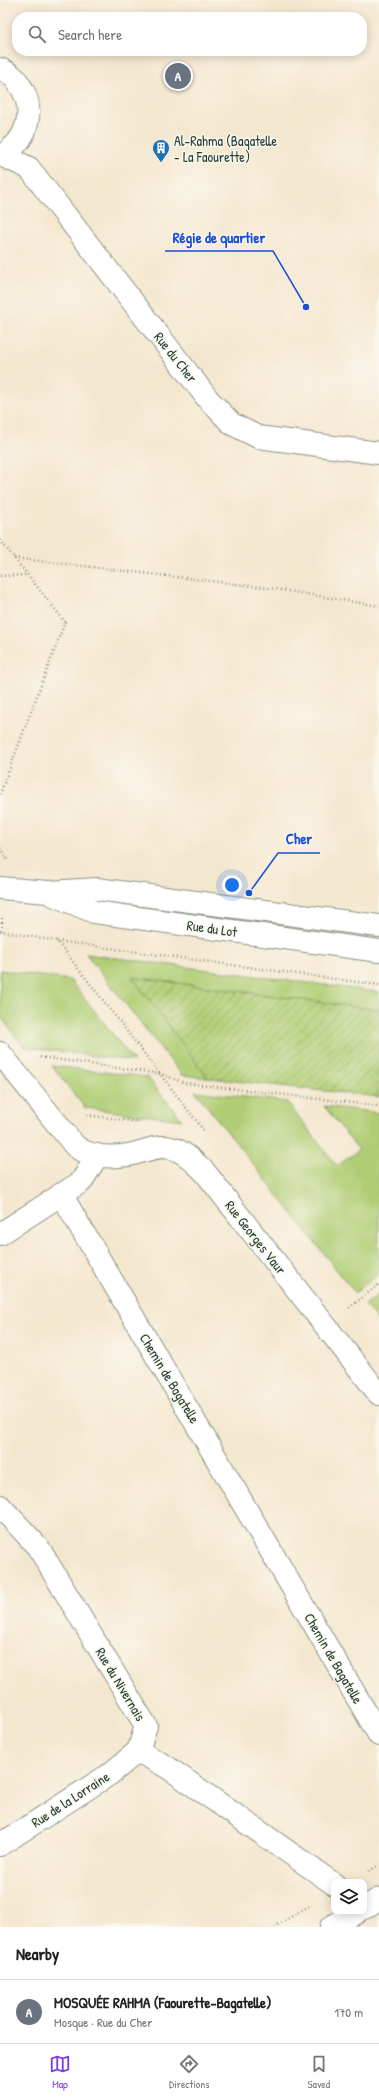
<!DOCTYPE html>
<meta charset="utf-8">
<style>
body{margin:0;font-family:"Patrick Hand",sans-serif;background:#f2f2f2;color:#222}
.controls{position:absolute;right:12px;bottom:12px;display:grid;overflow:hidden;border-radius:8px;box-shadow:0 2px 10px #0003}
.controls button{width:36px;height:36px;display:grid;place-items:center;padding:0;border:0;border-bottom:1px solid #e0e0e0;background:#fff;color:#222;font:20px sans-serif}
.you{position:absolute;left:232px;top:885px;width:14px;height:14px;margin:-10px;border:3px solid #fff;border-radius:50%;background:#1a73e8;box-shadow:0 0 0 6px #1a73e833}
.badge{display:grid;place-items:center;width:26px;height:26px;border-radius:50%;background:#7c3aed;color:#fff;font-size:13px;font-weight:700}
.pin{position:absolute;translate:-50% -50%;border:2px solid #fff;box-shadow:0 1px 4px #0006}
.list{margin:0;padding:0;list-style:none}
h2{display:flex;justify-content:space-between;align-items:center;height:52px;margin:0;padding:0 16px;font-size:17px}
h2 small{font-size:13px;font-weight:400;color:#767676}
.list li{display:grid;grid-template-columns:26px 1fr auto;gap:12px;align-items:center;box-sizing:border-box;height:64px;padding:0 16px;border-top:1px solid #e0e0e0}
.list b{display:block;font-size:15px;white-space:nowrap}
.list p{margin:0;font-size:13px;white-space:nowrap;color:#767676}
.list em{font-size:13px;font-style:normal;color:#767676}
.icon{flex:none;width:22px;height:22px;fill:none;stroke:currentColor;stroke-width:2;stroke-linecap:round;stroke-linejoin:round}
.map{position:relative;flex:none;width:379px;height:1927px;overflow:hidden}
.search{position:absolute;background:#fff;box-shadow:0 2px 10px #0003;left:12px;right:12px;top:12px;height:44px;display:flex;align-items:center;gap:10px;box-sizing:border-box;padding:0 14px;border-radius:16px;color:#767676;font-size:15px}
.sheet{height:116px;background:#fff}
nav{display:flex;justify-content:space-around;align-items:center;box-sizing:border-box;height:56px;border-top:1px solid #e0e0e0;background:#fff;font-size:11px;color:#767676}
nav a{display:grid;justify-items:center;gap:2px}
nav .on{color:#7c3aed}
.map>svg:first-child{display:block}
.grass{fill:#b0cd74;stroke:#688554}
.garden{fill:url(#garden-furrows);stroke:#688554}
.lines{fill:none;stroke-linecap:round;stroke-linejoin:round}
.minor-casing{stroke:#8a9282;stroke-width:24}
.path{stroke:#8a9282;stroke-width:2.5;stroke-dasharray:1 3;stroke-linecap:butt}
.minor{stroke:#fff;stroke-width:22}
.labels{text-anchor:middle;dominant-baseline:central;stroke-width:3;stroke-linejoin:round;paint-order:stroke}
.poi-label{font-size:14px;fill:#1f3d34;stroke:#fbf7ec;text-anchor:start}
.street-label{font-size:14px;fill:#1f3d34;stroke:#fbf7ec}
.leader{fill:none;stroke:#1d4ed8;stroke-width:1.5}
.callout-dot{fill:#1d4ed8;stroke:#fbf7ec;stroke-width:1.5}
.callout-label{font-size:15px;text-anchor:middle;font-weight:bold;fill:#1d4ed8;stroke:#fbf7ec;stroke-width:3;stroke-linejoin:round;paint-order:stroke}
</style>
<div class="map">
<svg width="379" height="1927" viewBox="0 0 379 1927">
<defs>
<pattern id="garden-furrows" width="10" height="10" patternUnits="userSpaceOnUse"><rect width="10" height="10" fill="#b0cd74"/><path d="M-1 1l2-2M0 10L10 0M9 11l2-2" fill="none" stroke="#8fa860"/></pattern>
</defs>
<rect width="100%" height="100%" fill="#fbf7ec"/>
<filter id="ink" filterUnits="userSpaceOnUse"><feTurbulence type="fractalNoise" baseFrequency=".025" numOctaves="2"/><feDisplacementMap in="SourceGraphic" scale="8" xChannelSelector="R" yChannelSelector="G"/><feConvolveMatrix kernelMatrix="1 2 1 2 8 2 1 2 1" color-interpolation-filters="sRGB"/></filter>
<filter id="wash" filterUnits="userSpaceOnUse"><feTurbulence type="fractalNoise" baseFrequency=".012" numOctaves="4" result="noise"/><feDisplacementMap in="SourceGraphic" scale="16" xChannelSelector="R" yChannelSelector="G"/><feGaussianBlur stdDeviation="0.9" result="paint"/><feColorMatrix in="noise" values="0 0 0 0 0 0 0 0 0 0 0 0 0 0 0 0 0 1.4 0 .05"/><feComposite in="paint" operator="in"/></filter>
<g filter="url(#wash)">
<rect width="100%" height="100%" fill="#f4e7cf"/>
<!-- grass -->
<path class="grass" d="M86,954L379,992V1010L132,977L208,1078L182,1075Z
M0,970L70,980L134,1061L24,1047L0,1016Z
M52,1066L147,1077L182,1120L85,1108Z
M195,1091L287,1102L337,1166L359,1150L324,1106L379,1113V1274L355,1293Z
M379,1294V1322L365,1305Z"/>
<!-- garden -->
<path class="garden" d="M132,977L379,1010V1097L208,1078Z"/>
</g>
<g filter="url(#ink)">
<g class="lines">
<defs>
<path id="minor" d="M0,69C7,71 15,77 19,84C37,109 28,142 0,156
M1,155L29,168L208,399L232,424L258,437L379,453
M0,888L48,892L97,889L379,926
M51,894L94,912L379,951
M0,1053L75,1146C89,1157 110,1158 128,1155C142,1153 156,1144 171,1148C184,1151 194,1162 204,1171L379,1394
M61,1194L379,1735
M0,1234L81,1182L98,1155
M0,1506L38,1547L146,1726L138,1751
M138,1751L167,1767L334,1884
M0,1845L110,1774L138,1751
M364,1908L379,1899
M331,1927L357,1912"/>
</defs>
<!-- minor casing -->
<use href="#minor" class="minor-casing"/>
<!-- path -->
<path class="path" d="M0,540L65,622L0,794
M14,558L270,588L379,606
M0,576L27,575
M0,848L8,861
M0,931L57,941L205,1132
M2,931V917
M57,941L379,985
M40,1057L161,1074L185,1083L379,1106
M87,1115L139,1122
M349,1308L379,1284
M369,1871L379,1865
M274,1927L309,1906"/>
<!-- minor -->
<use href="#minor" class="minor"/>
</g>
</g>
<!-- icons -->
<defs>
<symbol id="building-pin" viewBox="-11 -11 22 30"><path d="M0 17L-7.5 6A9.5 9.5 0 1 1 7.5 6Z" fill="#1f6fb2" stroke="#fbf7ec"/><path d="M-4-6H4V6H1V3H-1V6H-4ZM-2.5-4.3h1.7v1.8h-1.7ZM.8-4.3h1.7v1.8H.8ZM-2.5-1h1.7V.8h-1.7ZM.8-1h1.7V.8H.8Z" fill="#fff"/></symbol>
</defs>
<g fill-rule="evenodd">
<use href="#building-pin" x="151" y="138" width="20" height="27"/>
</g>
<g class="labels">
<!-- poi labels -->
<g class="poi-label">
<text x="174" y="140">Al-Rahma (Bagatelle<tspan x="174" dy="16">- La Faourette)</tspan></text>
</g>
<!-- street labels -->
<g class="street-label">
<text transform="translate(176 357) rotate(52)">Rue du Cher</text>
<text transform="translate(212 928) rotate(8)">Rue du Lot</text>
<text transform="translate(256 1237) rotate(52)">Rue Georges Vaur</text>
<text transform="translate(170 1378) rotate(59)">Chemin de Bagatelle</text>
<text transform="translate(334 1658) rotate(60)">Chemin de Bagatelle</text>
<text transform="translate(121 1684) rotate(59)">Rue du Nivernais</text>
<text transform="translate(70 1799) rotate(-33)">Rue de la Lorraine</text>
</g>
</g>
<!-- callouts -->
<path class="leader" d="M306 307L273 251H165M249 893L278 853H320"/>
<g class="callout-dot">
<circle cx="306" cy="307" r="4"/>
<circle cx="249" cy="893" r="4"/>
</g>
<g class="callout-label">
<text x="219" y="243">Régie de quartier</text>
<text x="299" y="844">Cher</text>
</g>
</svg>
<div class="controls">
<button><svg class="icon" aria-label="layers" viewBox="0 0 24 24"><path d="M12 4l9 5-9 5-9-5zM3 14l9 5 9-5"/></svg></button>
</div>
<div class="you"></div>
<div class="pin badge" style="left:178px;top:76px;background:#6b7280">A</div>
<div class="search"><svg class="icon" aria-label="search" viewBox="0 0 24 24"><circle cx="10" cy="10" r="6"/><path d="M15 15l6 6"/></svg>Search here</div>
</div>
<section class="sheet">
<h2>Nearby<small></small></h2>
<ul class="list">
<li><span class="badge" style="background:#6b7280">A</span><div><b>MOSQUÉE RAHMA (Faourette-Bagatelle)</b><p>Mosque · Rue du Cher</p></div><em>170 m</em></li>
</ul>
</section>
<nav>
<a class="on"><svg class="icon" aria-label="map" viewBox="0 0 24 24"><path d="M3 6l6-2 6 2 6-2v14l-6 2-6-2-6 2zM9 4v14M15 6v14"/></svg>Map</a>
<a><svg class="icon" aria-label="directions" viewBox="0 0 24 24"><path d="M12 3l9 9-9 9-9-9zM9 14v-3h6M13 9l2 2-2 2"/></svg>Directions</a>
<a><svg class="icon" aria-label="saved" viewBox="0 0 24 24"><path d="M7 4h10v16l-5-4-5 4z"/></svg>Saved</a>
</nav>
